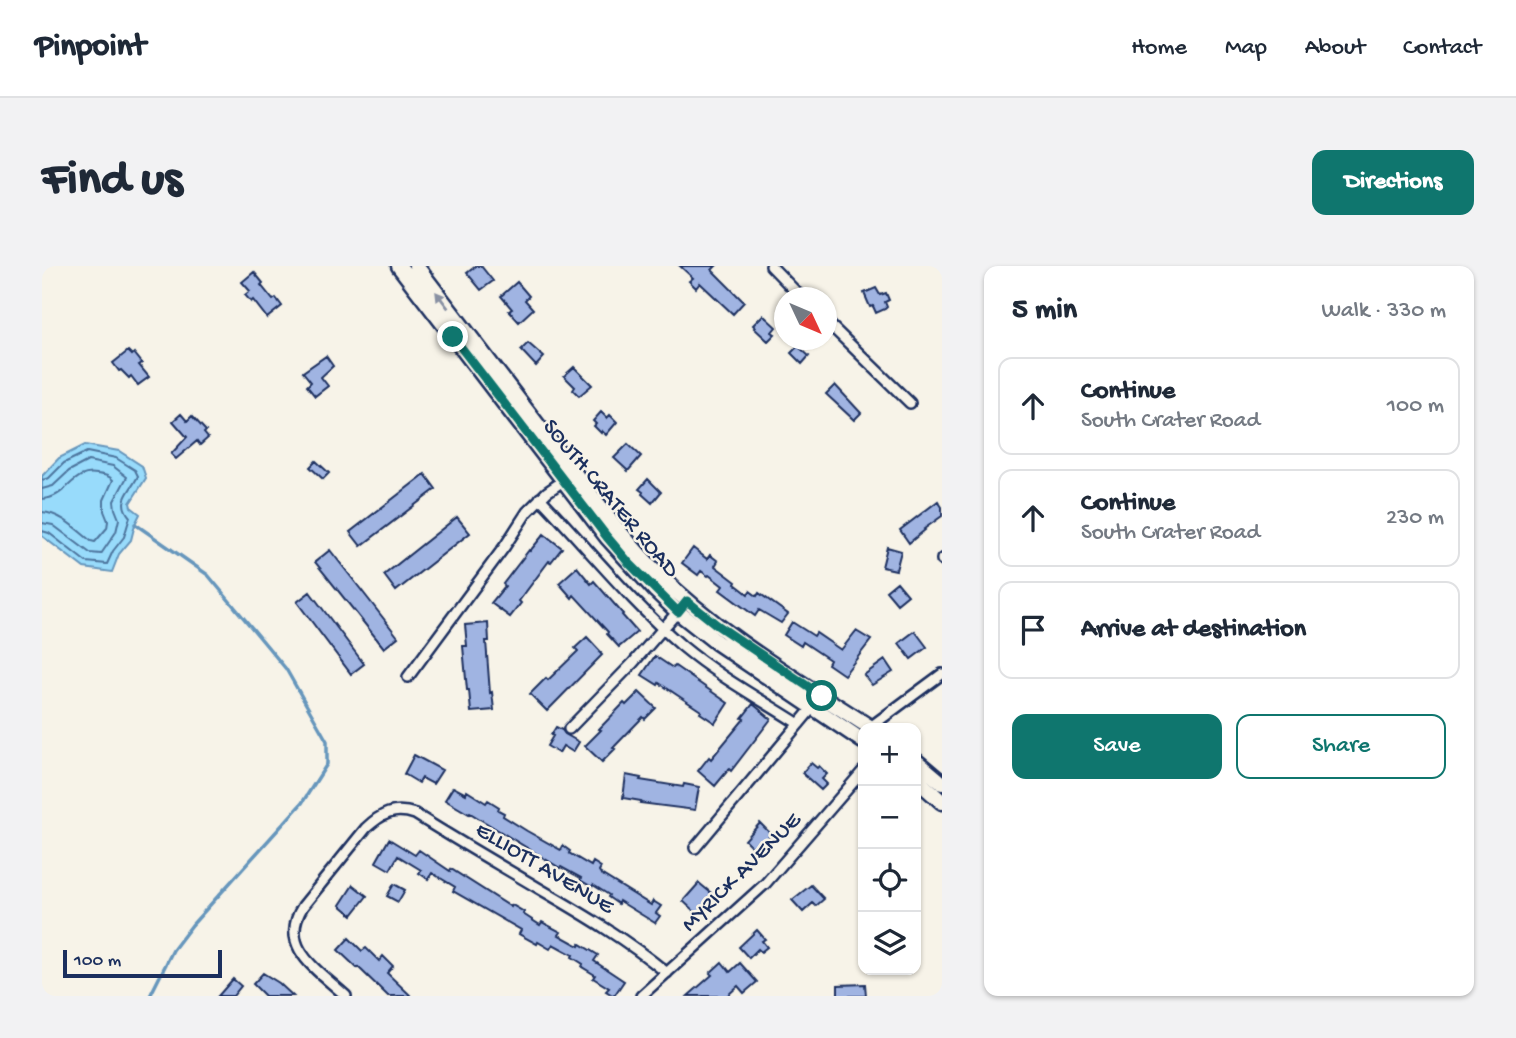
<!DOCTYPE html>
<meta charset="utf-8">
<style>
body{margin:0;font-family:"Gochi Hand",sans-serif;background:#f2f2f3;color:#1f2937}
.controls{position:absolute;right:21px;bottom:21px;display:grid;overflow:hidden;border-radius:14px;box-shadow:0 2px 5px #0004}
.controls button{width:63px;height:63px;display:grid;place-items:center;padding:0;border:0;border-bottom:2px solid #e0e1e3;background:#fff;color:#1f2937;font:35px sans-serif}
.compass{position:absolute;left:732px;top:21px;width:63px;height:63px;border-radius:50%;background:#fff;box-shadow:0 2px 5px #0004;rotate:134deg}
.scale{position:absolute;left:21px;bottom:18px;width:159px;box-sizing:border-box;padding-left:7px;border:4px solid #1b2f5e;border-top:0;font-size:19px;line-height:24px;white-space:nowrap;color:#1b2f5e;-webkit-text-stroke:5px #f7f3e8;paint-order:stroke}
.stop{position:absolute;width:21px;height:21px;margin:-16px;border:5px solid #0f766e;border-radius:50%;background:#fff}
.stop.end{background:#0f766e;border-color:#fff;box-shadow:0 2px 7px #0008}
.list{margin:0;padding:0;list-style:none}
h2{display:flex;justify-content:space-between;align-items:center;height:91px;margin:0;padding:0 28px;font-size:30px}
h2 small{font-size:23px;font-weight:400;color:#747a83}
.list li{display:grid;grid-template-columns:46px 1fr auto;gap:21px;align-items:center;box-sizing:border-box;height:98px;margin:0 14px 14px;padding:0 14px;border:2px solid #e0e1e3;border-radius:14px}
.list b{display:block;font-size:26px;white-space:nowrap}
.list p{margin:0;font-size:23px;white-space:nowrap;color:#747a83}
.list em{font-size:23px;font-style:normal;color:#747a83}
.actions{display:flex;gap:14px;padding:21px 28px}
.actions a{flex:1;padding:16px 0;border:2px solid #0f766e;border-radius:14px;text-align:center;font-size:24px;color:#0f766e}
.actions .main{background:#0f766e;color:#fff}
.icon{flex:none;width:38px;height:38px;fill:none;stroke:currentColor;stroke-width:2;stroke-linecap:round;stroke-linejoin:round}
.map{position:relative;flex:none;width:900px;height:730px;overflow:hidden;border-radius:14px}
header{display:flex;align-items:center;gap:42px;box-sizing:border-box;height:98px;padding:0 35px;background:#fff;border-bottom:2px solid #e0e1e3}
header strong{font-size:33px}
nav{display:flex;gap:38px;margin-inline-start:auto;font-size:24px}
.intro{display:flex;align-items:center;justify-content:space-between;box-sizing:border-box;height:168px;padding:0 42px}
h1{margin:0;font-size:49px}
.button{padding:18px 32px;border-radius:14px;background:#0f766e;color:#fff;font-size:24px;font-weight:700}
main{display:flex;gap:42px;padding:0 42px}
aside{flex:1;background:#fff;border-radius:14px;box-shadow:0 2px 5px #0004}
.map>svg:first-child{display:block}
.water{fill:#98dbfb;stroke:#6696bc;stroke-width:2}
.lines{fill:none;stroke-linecap:round;stroke-linejoin:round}
.shore{stroke:#4d749d;stroke-width:2}
.stream{stroke:#6696bc;stroke-width:3.5}
.building{fill:#a0b4e2;stroke:#1b2f5e;stroke-width:2}
.street-casing{stroke:#1b2f5e;stroke-width:14}
.primary-casing{stroke:#1b2f5e;stroke-width:19}
.street{stroke:#f7f3e8;stroke-width:9}
.primary{stroke:#f7f3e8;stroke-width:14}
.oneway{fill:#8991a3}
.route{stroke:#0f766e;stroke-width:9}
.labels{text-anchor:middle;dominant-baseline:central;stroke-width:5;stroke-linejoin:round;paint-order:stroke}
.street-label{font-size:23px;fill:#1b2f5e;stroke:#f7f3e8}
</style>
<header>
<strong>Pinpoint</strong>
<nav><a>Home</a><a>Map</a><a>About</a><a>Contact</a></nav>
</header>
<div class="intro"><h1>Find us</h1><a class="button">Directions</a></div>
<main>
<div class="map">
<svg width="900" height="730" viewBox="0 0 900 730">
<rect width="100%" height="100%" fill="#f7f3e8"/>
<filter id="ink" filterUnits="userSpaceOnUse"><feTurbulence type="fractalNoise" baseFrequency=".0143" numOctaves="2"/><feDisplacementMap in="SourceGraphic" scale="14" xChannelSelector="R" yChannelSelector="G"/><feConvolveMatrix kernelMatrix="1 2 1 2 8 2 1 2 1" color-interpolation-filters="sRGB"/></filter>
<g filter="url(#ink)">
<!-- water -->
<path class="water" d="M43,179L77,185L100,200L104,212L88,237L89,241L98,248L93,258L89,274L77,288L70,306L42,302L0,270V210L17,192Z"/>
<g class="lines">
<!-- shore -->
<path class="shore" d="M0,214L7,212L22,197L45,186L74,192L93,204L96,210C88,227 74,234 88,251L82,271L71,285L65,298L44,296L7,267L0,265
M0,223L11,220L27,205L46,195L71,200L85,211L72,235L73,243L77,253L74,266L59,288L48,287L11,259L0,257
M0,233C26,232 30,203 55,208C62,209 66,209 71,214L62,234V245L66,255L65,262L53,276L49,275C35,264 19,247 0,246"/>
<!-- stream -->
<path class="stream" d="M93,258L166,309L244,403L285,475V498L260,537L150,659L131,684L108,730"/>
</g>
<!-- building -->
<path class="building" d="M434,0H439L451,15L439,24L425,7Z
M638,0H674L670,4L702,36L691,48L658,17L654,22L647,15L651,12Z
M212,6L221,17L219,19L231,34L234,32L240,40L225,52L211,34L209,36L203,29L208,25L200,16Z
M475,16L487,30L483,34L491,43L477,56L467,45L470,43L459,30Z
M834,22L838,29L844,27L847,34L843,36L845,41L843,43L834,47L831,40L828,41L822,27Z
M721,49L734,61L730,66L733,68L726,75L712,62L713,61L711,59Z
M486,77L502,91L494,100L479,84Z
M756,80L767,90L760,98L749,87Z
M86,85L90,89L92,87L100,97L97,99L107,111L96,119L89,110L87,112L79,104L77,105L71,97Z
M284,90L291,100L279,111L286,120L273,130L265,120L269,116L261,106Z
M532,101L550,119L537,130L531,124L533,121L522,110Z
M793,119L819,147L812,154L784,128Z
M559,146L565,152L568,149L575,156L564,169L560,165L559,167L552,160L554,158L551,155Z
M139,148L145,155L150,150L164,165L162,167L166,172L158,179L155,175L134,193L129,188L145,171L131,155Z
M586,178L599,190L586,205L572,192Z
M274,195L287,207L281,213L268,201Z
M383,208L394,223L319,280L308,266Z
M606,213L619,226L610,237L600,228L601,226L597,223Z
M896,235L900,241V250L882,263L883,264L867,277L858,264Z
M415,251L428,267L354,325L342,309Z
M502,268L520,282L509,296L507,295L477,335L479,337L468,351L449,337L463,320L461,318L487,284L488,285Z
M845,281L859,285L854,304L840,301Z
M651,282L665,293L668,289L676,295L673,300L694,316L693,318L706,328L708,325L715,330L717,327L746,348L739,357L717,344L713,350L678,324L681,320L667,309L666,310L659,305L656,309L640,297Z
M288,284L356,371L342,382L273,296Z
M535,301L549,318L552,315L581,348L580,349L595,366L577,381L565,368L566,366L532,329L530,332L517,317Z
M855,316L866,329L855,338L844,325Z
M268,326L322,398L309,408L255,336Z
M750,356L772,370L774,367L799,384L814,365L829,374L802,409L786,398L788,394L761,376L759,380L742,369Z
M446,357L447,375H444L448,427L450,426L452,444L429,446L427,424H425L421,380H425L423,359Z
M873,365L885,381L869,393L857,377Z
M545,371L559,386L558,387L560,389L505,445L488,428L504,412L506,414L536,385L533,382Z
M613,390L631,402L633,400L686,437L673,457L658,447L659,445L617,417L616,419L600,409Z
M843,394L851,406L830,419L822,409Z
M597,426L614,442L603,453L601,451L571,482L573,483L560,496L543,480L559,464L557,463L582,437L584,439Z
M711,438L729,453L689,505L687,503L673,520L656,505L667,491L669,493L702,453L700,452Z
M514,461L520,464L523,468L537,476L531,486L521,480L517,487L505,480L511,470L509,469Z
M372,489L400,504L391,518L380,512L377,517L362,508Z
M769,497L775,502L777,500L785,508L780,513L785,518L779,524L760,507Z
M584,509L599,512L598,514L641,521L642,518L657,521L653,544L598,537L599,535L581,532Z
M411,521L424,528L425,525L444,537L446,534L457,541L456,544L462,547L461,550L485,565L519,584L521,580L528,585L527,587L549,600L551,596L559,601L557,605L559,608L609,639L611,635L619,640L614,647L618,650L613,657L582,638L577,635L576,638L566,631L567,629L551,619L550,621L538,614L539,612L519,601L518,602L428,547L427,548L403,534Z
M718,557L729,568L715,586L703,574Z
M347,573L373,589L377,584L408,605L409,603L469,641L470,639L482,646L481,648L498,659L500,656L519,666L517,669L537,680L538,678L556,689L552,695L582,715L572,730L564,725L567,722L551,712L553,709L540,701L541,698L530,691L531,689L511,678L508,683L496,676L495,678L477,668L479,664L411,625L413,621L390,607L386,613L377,607L379,604L356,590L348,604L334,596Z
M657,617L674,631L655,648L641,635Z
M352,618L363,624L356,636L345,630Z
M311,619L325,630L310,649L298,639Z
M769,619L782,633L774,640L771,637L761,646L750,634Z
M715,664L723,673L720,675L725,681L719,686L716,683L707,692L697,681Z
M307,672L320,685L324,682L337,695L341,690L351,700L345,707L369,730H346L316,701L315,702L296,684Z
M680,696L688,706L698,697L715,716L702,727L696,720L685,730H646L670,709L668,707Z
M221,707L237,717L251,730H223L211,718Z
M191,713L199,720L191,730H176Z
M823,718L824,730H796V719Z"/>
<g class="lines">
<defs>
<path id="street" d="M729,0L760,32
M785,56L868,137
M498,232C545,281 589,336 640,380C676,410 718,433 757,458
M900,293V294
M366,411L463,280L485,246L505,226L521,215
M827,462L900,408
M527,463L591,397L645,335
M653,582L771,441
M304,730C276,704 235,681 261,640L324,562C339,548 352,541 373,548C414,574 456,598 498,623C543,649 585,674 625,707
M599,730L723,618L821,505"/>
<path id="primary" d="M357,0L565,271L614,325L636,346L674,376L821,475
M374,0C425,66 475,133 526,199C554,235 581,274 614,306C677,369 755,414 829,462
M874,495L900,517
M874,513L900,536"/>
</defs>
<!-- street casing -->
<use href="#street" class="street-casing"/>
<!-- primary casing -->
<use href="#primary" class="primary-casing"/>
<!-- street -->
<use href="#street" class="street"/>
<!-- primary -->
<use href="#primary" class="primary"/>
</g>
<!-- one-way arrows -->
<defs><path id="oneway-solid" d="M-6-.8H1V-3.2L6.5 0L1 3.2V.8H-6Z" transform="scale(1.75)"/></defs>
<use class="oneway" href="#oneway-solid" transform="translate(400 34) rotate(-127)"/>
</g>
<g class="lines" filter="url(#ink)">
<!-- route -->
<path class="route" d="M411,71L565,271L587,297L636,346L645,335L675,359L780,430"/>
</g>
<g class="labels">
<!-- street labels -->
<g class="street-label">
<text transform="translate(568 233) rotate(50)">SOUTH CRATER ROAD</text>
<text transform="translate(502 603) rotate(31)">ELLIOTT AVENUE</text>
<text transform="translate(700 607) rotate(-45)">MYRICK AVENUE</text>
</g>
</g>
</svg>
<div class="controls">
<button>+</button>
<button>−</button>
<button><svg class="icon" aria-label="locate" viewBox="0 0 24 24"><circle cx="12" cy="12" r="6"/><path d="M12 2v4M12 18v4M2 12h4M18 12h4"/></svg></button>
<button><svg class="icon" aria-label="layers" viewBox="0 0 24 24"><path d="M12 4l9 5-9 5-9-5zM3 14l9 5 9-5"/></svg></button>
</div>
<svg class="compass" viewBox="-18 -18 36 36"><path d="M0-13l5 13h-10z" fill="#e53935"/><path d="M0 13l5-13h-10z" fill="#747a83"/></svg>
<div class="scale">100 m</div>
<div class="stop" style="left:780px;top:430px"></div>
<div class="stop end" style="left:411px;top:71px"></div>
</div>
<aside>
<h2>5 min<small>Walk · 330 m</small></h2>
<ul class="list">
<li><svg class="icon" aria-label="ahead" viewBox="0 0 24 24"><path d="M12 20V5M6 11l6-6 6 6"/></svg><div><b>Continue</b><p>South Crater Road</p></div><em>100 m</em></li>
<li><svg class="icon" aria-label="ahead" viewBox="0 0 24 24"><path d="M12 20V5M6 11l6-6 6 6"/></svg><div><b>Continue</b><p>South Crater Road</p></div><em>230 m</em></li>
<li><svg class="icon" aria-label="arrive" viewBox="0 0 24 24"><path d="M6 21V4h12l-3 4 3 4H6"/></svg><div><b>Arrive at destination</b></div></li>
</ul>
<div class="actions"><a class="main">Save</a><a>Share</a></div>
</aside>
</main>
